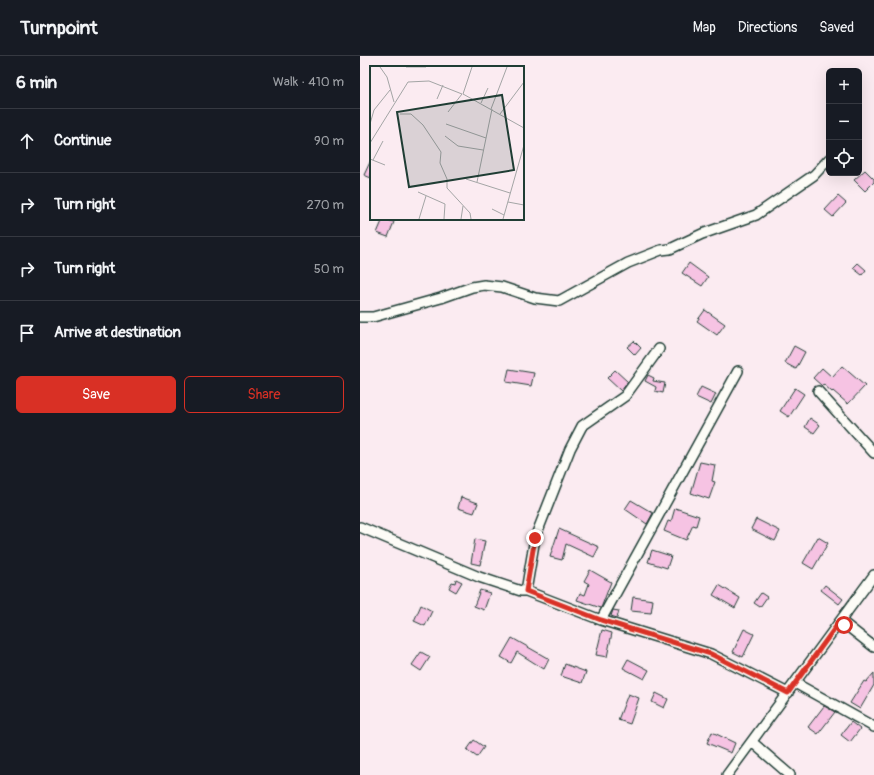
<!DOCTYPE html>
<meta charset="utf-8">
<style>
body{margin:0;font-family:Pangolin,sans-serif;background:#242831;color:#f1f3f6}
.controls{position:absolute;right:12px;top:12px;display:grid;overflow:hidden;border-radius:6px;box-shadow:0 4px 16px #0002}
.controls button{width:36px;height:36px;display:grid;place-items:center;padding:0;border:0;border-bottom:1px solid #363941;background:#171b24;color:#f1f3f6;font:20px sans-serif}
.stop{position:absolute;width:12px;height:12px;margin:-9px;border:3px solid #d93025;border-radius:50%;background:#fff}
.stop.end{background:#d93025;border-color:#fff;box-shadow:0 1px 4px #0008}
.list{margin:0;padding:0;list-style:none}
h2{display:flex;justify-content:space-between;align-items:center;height:52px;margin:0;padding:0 16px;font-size:17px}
h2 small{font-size:13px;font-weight:400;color:#9ea1a6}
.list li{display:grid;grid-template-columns:26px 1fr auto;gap:12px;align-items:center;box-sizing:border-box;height:64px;padding:0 16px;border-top:1px solid #363941}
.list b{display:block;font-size:15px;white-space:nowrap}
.list em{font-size:13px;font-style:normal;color:#9ea1a6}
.actions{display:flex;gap:8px;padding:12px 16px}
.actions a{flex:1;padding:9px 0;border:1px solid #d93025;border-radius:6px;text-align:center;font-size:14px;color:#d93025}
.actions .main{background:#d93025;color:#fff}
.icon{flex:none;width:22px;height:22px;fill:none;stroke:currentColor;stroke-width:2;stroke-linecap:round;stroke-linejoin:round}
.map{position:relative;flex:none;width:514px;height:719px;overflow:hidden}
header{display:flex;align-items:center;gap:24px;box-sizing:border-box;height:56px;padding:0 20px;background:#171b24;border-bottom:1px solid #363941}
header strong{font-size:19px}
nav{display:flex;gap:22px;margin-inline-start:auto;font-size:14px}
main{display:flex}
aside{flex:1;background:#171b24}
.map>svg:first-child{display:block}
.building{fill:#f6c3e3;stroke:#1f3d34}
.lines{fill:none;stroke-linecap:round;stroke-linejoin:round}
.minor-casing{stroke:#1f3d34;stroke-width:12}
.minor{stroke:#fdfcf7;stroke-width:9}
.route{stroke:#d93025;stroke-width:5}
.inset-road{fill:none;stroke:#a3a5a5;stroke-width:1}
.view{fill:#1f3d34;fill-opacity:0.15;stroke:#1f3d34;stroke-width:2}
.inset-edge{fill:none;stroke:#1f3d34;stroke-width:2}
</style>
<header>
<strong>Turnpoint</strong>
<nav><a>Map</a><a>Directions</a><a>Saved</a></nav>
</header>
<main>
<aside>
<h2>6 min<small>Walk · 410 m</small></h2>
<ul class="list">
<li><svg class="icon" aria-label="ahead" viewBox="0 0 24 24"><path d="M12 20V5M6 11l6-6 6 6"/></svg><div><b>Continue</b></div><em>90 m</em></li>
<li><svg class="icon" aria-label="right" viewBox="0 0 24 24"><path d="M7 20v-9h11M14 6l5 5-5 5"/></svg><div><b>Turn right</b></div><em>270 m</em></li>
<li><svg class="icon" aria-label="right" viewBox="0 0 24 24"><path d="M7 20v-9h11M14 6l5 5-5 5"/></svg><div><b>Turn right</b></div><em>50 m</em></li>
<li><svg class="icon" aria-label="arrive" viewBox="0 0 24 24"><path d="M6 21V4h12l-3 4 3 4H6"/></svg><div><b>Arrive at destination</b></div></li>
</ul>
<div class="actions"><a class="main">Save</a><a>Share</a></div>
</aside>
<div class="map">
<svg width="514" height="719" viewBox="0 0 514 719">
<rect width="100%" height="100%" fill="#fbebf1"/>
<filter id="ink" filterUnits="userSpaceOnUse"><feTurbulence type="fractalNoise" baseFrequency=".025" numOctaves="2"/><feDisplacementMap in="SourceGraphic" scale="8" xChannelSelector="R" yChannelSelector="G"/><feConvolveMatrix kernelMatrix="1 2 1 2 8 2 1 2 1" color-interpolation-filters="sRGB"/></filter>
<g filter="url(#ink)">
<!-- building -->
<path class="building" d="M11,104V122L4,119Z
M505,114L514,123V126L505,135L494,124Z
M478,140L486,147L473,161L465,154Z
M23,163L34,166L28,181L17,177Z
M329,207L348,221L342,230L322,217Z
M498,207L506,214L502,219L493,212Z
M345,254L365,268L357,279L337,265Z
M274,285L281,292L275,299L267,291Z
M434,290L445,296L436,313L425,307Z
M482,310L505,330L488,348L473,335L472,336L463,328L462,330L453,322L462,312L472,321Z
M149,313L174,317L171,330L146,326Z
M255,314L268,326L261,335L247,322Z
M288,319L294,322L293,325L305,327L303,337L295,335L296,331L285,325Z
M341,331L356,338L351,348L336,341Z
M435,332L444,338L429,361L420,355Z
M450,362L460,369L454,377L445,371Z
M340,406L355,409L352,425L355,426L349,443L331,437Z
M101,441L118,447L114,457L98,452Z
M271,444L293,457L287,468L265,453Z
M315,452L339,460L336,470L333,469L326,484L304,475L308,465L311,466Z
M396,463L420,475L415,485L391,473Z
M199,473L239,491L234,501L206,488L202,504L190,501Z
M458,481L468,487L453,513L443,507Z
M115,483L125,485L120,509L111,507Z
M292,494L311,500L307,512L288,506Z
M230,514L251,526L241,552L217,544L220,537L225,539L229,528L224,525Z
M96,523L102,526L96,536L89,532L92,526L95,527Z
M359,529L380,542L375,552L353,539Z
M465,529L483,543L479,548L461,534Z
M120,534L130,537L124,554L114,550Z
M401,537L407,541L400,551L394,547Z
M273,541L293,544L291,557L271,555Z
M61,549L72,555L65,570L54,565Z
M253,554L259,555L257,562L251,560Z
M384,573L394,578L383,601L373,596Z
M242,574L252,577L247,601L236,599Z
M152,582L189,603L184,613L157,596L151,607L141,601Z
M61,596L70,601L61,615L52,609Z
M268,603L289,614L284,623L263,612Z
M205,608L226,616L222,627L201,620Z
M514,617V629L500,653L490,647L504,625L506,626Z
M296,637L308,643L304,652L292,646Z
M268,638L279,642L270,668L258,664Z
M464,650L475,656L458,678L448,671Z
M491,666L500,673L490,686L481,679Z
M352,676L375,687L371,697L347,687Z
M114,684L124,691L117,701L107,694Z"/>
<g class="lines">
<defs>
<path id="minor" d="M0,261H13L81,242L112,231L124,229L142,231L175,242L199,245L268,207L301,194L310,193L342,178L396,159L454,119L469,103
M458,335L514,397
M0,471L119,521L161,535H166L241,564L351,598L428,637
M166,535L175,482L210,393L222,370L265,340L299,293
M241,564L378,315
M481,565L514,591
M435,627L514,671
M392,686L430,719
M367,719L514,519"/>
</defs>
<!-- minor casing -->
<use href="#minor" class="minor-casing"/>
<!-- minor -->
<use href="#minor" class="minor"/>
</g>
</g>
<g class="lines" filter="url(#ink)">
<!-- route -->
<path class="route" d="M175,482L166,535L241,564L351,598L428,637L480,565L484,569"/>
</g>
<!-- overview -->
<g transform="translate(10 10)">
<rect width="154" height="154" fill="#fbebf1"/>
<path class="inset-road" d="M10,1L17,11L24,36M36,1H56M102,1L93,28L154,62M67,33L73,19M111,37L118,22M121,43L137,1M30,48H41L53,59L71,86L70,97L77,113V122L100,147L101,153M130,48L154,16M0,58L4,44L20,24M76,58L116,72M75,70L88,80L113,84M0,77L38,16L59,15L92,28L78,46M0,93L15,99M3,94L13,75M96,113L140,127M107,116L122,43M48,126L75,138L74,153M138,136L154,139M122,143L134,149M49,153L56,130M91,153L93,140M133,153L154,79"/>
<path class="view" d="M132,29L144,104L39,121L27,46Z"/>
<rect width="154" height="154" class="inset-edge"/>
</g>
</svg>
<div class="controls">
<button>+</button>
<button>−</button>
<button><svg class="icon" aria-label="locate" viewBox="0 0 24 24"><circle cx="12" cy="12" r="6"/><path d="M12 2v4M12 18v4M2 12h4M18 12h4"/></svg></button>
</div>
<div class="stop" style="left:484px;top:569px"></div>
<div class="stop end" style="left:175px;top:482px"></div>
</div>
</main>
